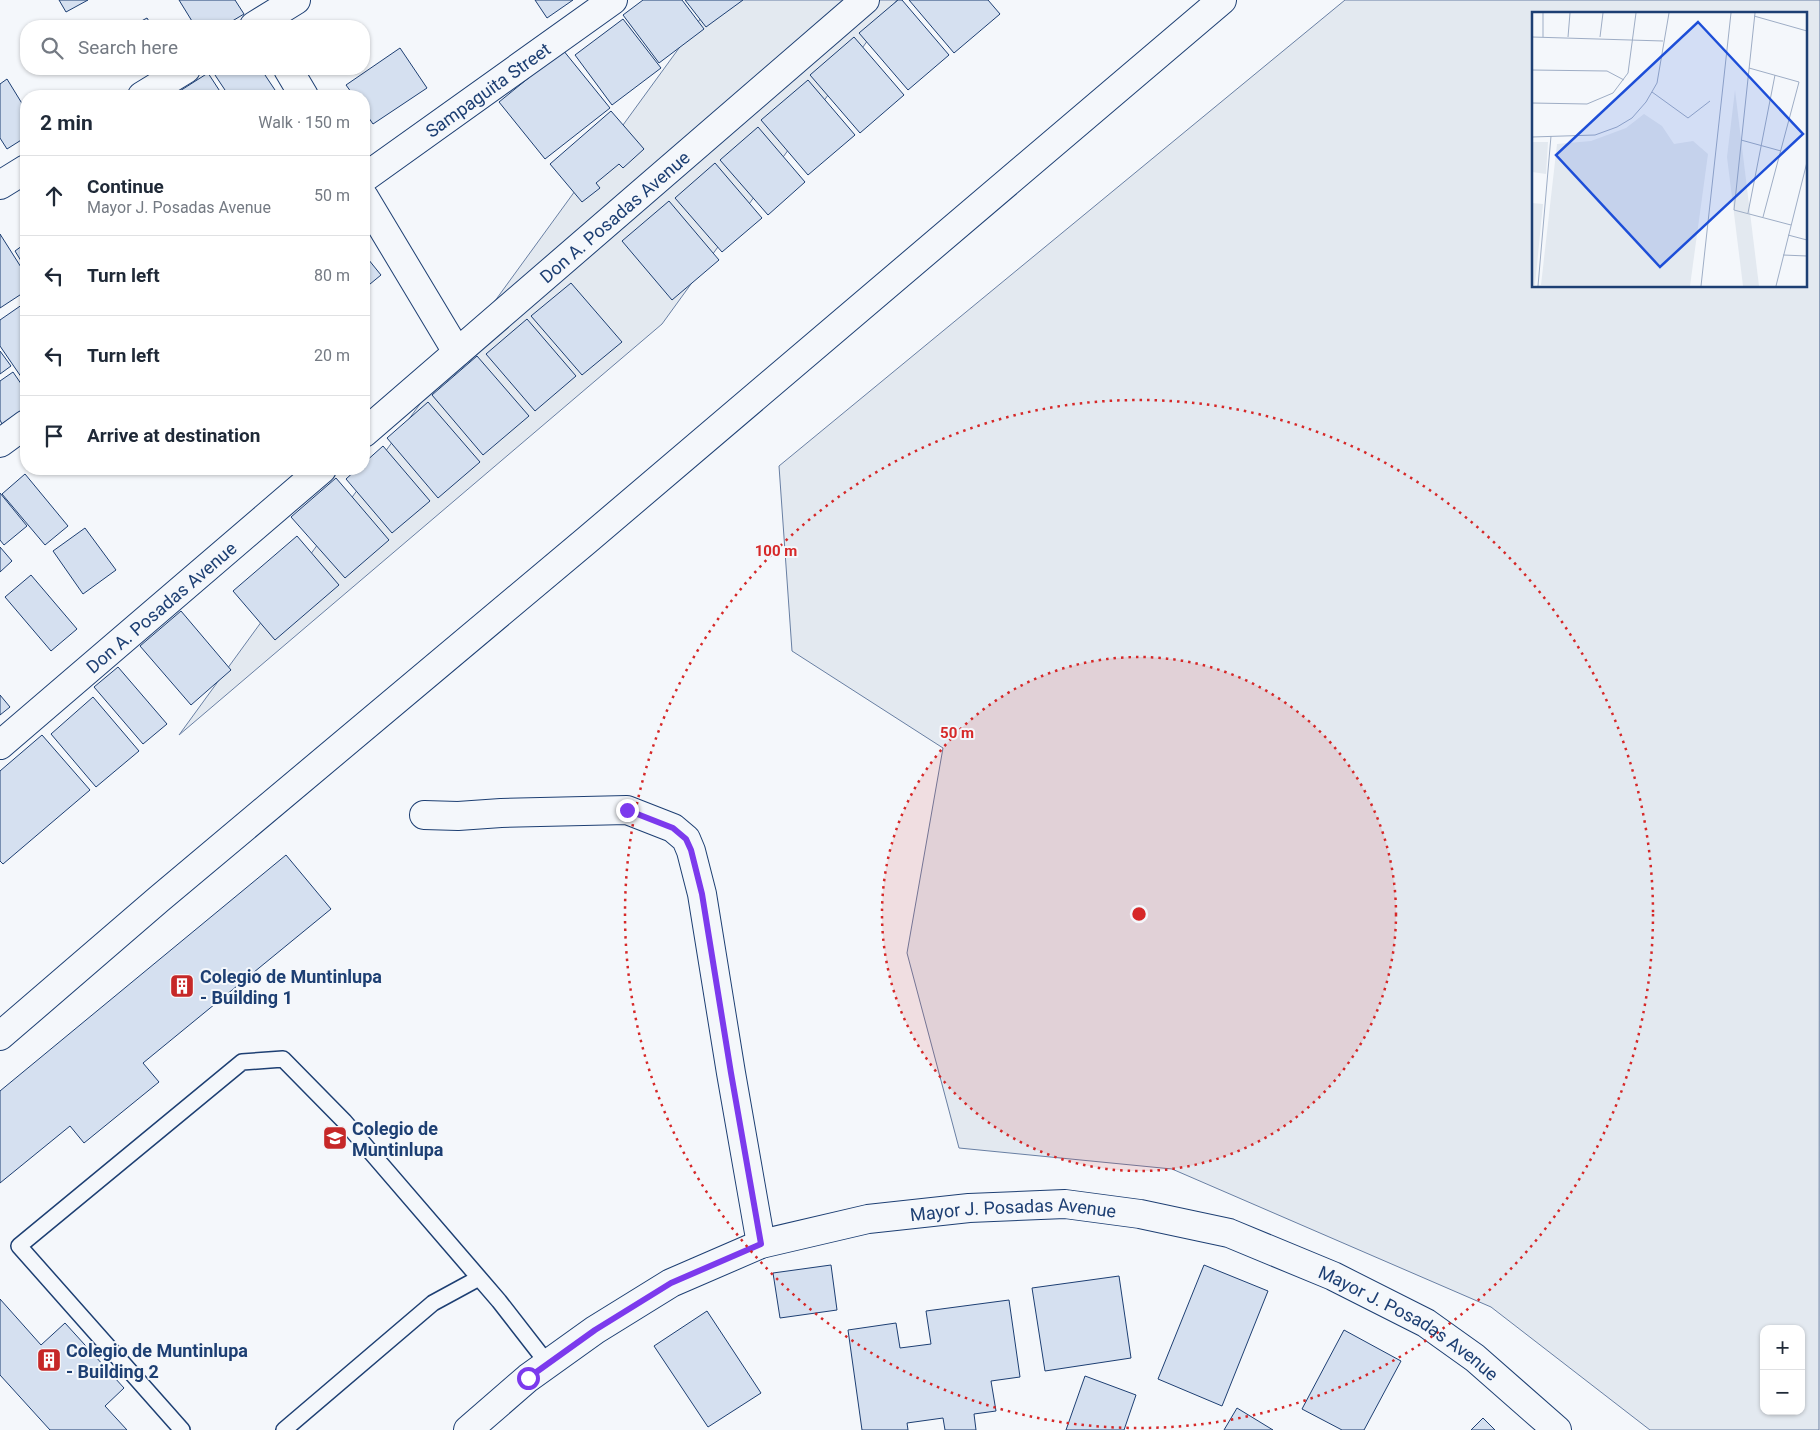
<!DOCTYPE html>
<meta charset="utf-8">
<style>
body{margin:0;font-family:Roboto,sans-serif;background:#f6f6f7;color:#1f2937}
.controls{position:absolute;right:15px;bottom:15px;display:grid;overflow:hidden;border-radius:10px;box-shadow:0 1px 4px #0004}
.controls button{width:45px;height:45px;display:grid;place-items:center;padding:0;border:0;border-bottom:1px solid #e0e1e3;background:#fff;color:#1f2937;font:25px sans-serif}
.stop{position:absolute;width:15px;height:15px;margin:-11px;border:4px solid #7c3aed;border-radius:50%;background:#fff}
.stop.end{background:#7c3aed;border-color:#fff;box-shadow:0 1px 5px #0008}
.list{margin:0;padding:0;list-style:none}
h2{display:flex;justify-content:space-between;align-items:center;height:65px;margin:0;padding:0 20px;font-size:21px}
h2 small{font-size:16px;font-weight:400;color:#747a83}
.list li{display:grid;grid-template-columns:32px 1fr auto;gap:15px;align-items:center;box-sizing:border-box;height:80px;padding:0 20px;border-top:1px solid #e0e1e3}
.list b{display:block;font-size:19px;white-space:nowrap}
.list p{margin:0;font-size:16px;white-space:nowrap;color:#747a83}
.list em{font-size:16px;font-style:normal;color:#747a83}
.icon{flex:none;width:28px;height:28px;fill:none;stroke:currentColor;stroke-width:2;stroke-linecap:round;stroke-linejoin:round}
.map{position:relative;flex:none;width:1820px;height:1430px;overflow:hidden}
.search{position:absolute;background:#fff;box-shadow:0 1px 4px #0004;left:20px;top:20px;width:350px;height:55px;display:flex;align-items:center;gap:12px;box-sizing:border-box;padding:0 18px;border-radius:20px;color:#747a83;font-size:19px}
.panel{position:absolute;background:#fff;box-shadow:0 1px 4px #0004;left:20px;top:90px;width:350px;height:385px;border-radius:20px}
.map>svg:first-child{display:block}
.green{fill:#e3e9f0;stroke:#687fa3;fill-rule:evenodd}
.building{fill:#d5e0f0;stroke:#1d3f73}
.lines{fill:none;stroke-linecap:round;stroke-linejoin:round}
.service-casing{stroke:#1d3f73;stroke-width:18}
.minor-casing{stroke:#1d3f73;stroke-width:30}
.service{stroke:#f4f7fb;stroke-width:15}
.minor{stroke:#f4f7fb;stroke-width:28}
.route{stroke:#7c3aed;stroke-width:6}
.ring{fill:none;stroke:#d62828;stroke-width:2.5;stroke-dasharray:2.5 5}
.labels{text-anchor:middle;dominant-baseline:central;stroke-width:4;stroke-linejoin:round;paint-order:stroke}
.street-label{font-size:18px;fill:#1d3f73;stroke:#f4f7fb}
.poi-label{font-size:18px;font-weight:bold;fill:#1d3f73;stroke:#f4f7fb;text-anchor:start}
.inset-road{fill:none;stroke:#9eadc5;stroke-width:1}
.view{fill:#1d4ed8;fill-opacity:0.15;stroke:#1d4ed8;stroke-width:2.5}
.inset-edge{fill:none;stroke:#1d3f73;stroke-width:2.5}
.centre{fill:#d62828;stroke:#f4f7fb;stroke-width:2.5}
.ring-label{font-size:15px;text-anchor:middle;font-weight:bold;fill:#d62828;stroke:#f4f7fb;stroke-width:4;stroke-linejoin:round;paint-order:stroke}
</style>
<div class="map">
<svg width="1820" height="1430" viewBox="0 0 1820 1430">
<rect width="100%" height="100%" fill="#f4f7fb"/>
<!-- green -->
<path class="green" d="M714,0H897L662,324L179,735Z
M1345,0H1820L1819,1430H1650L1491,1307L1172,1169L959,1148L907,953L943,748L792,651L779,466ZM1534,14H1806V286H1534ZM1764,1329H1801V1411H1764Z"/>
<!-- building -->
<path class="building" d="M59,0H88L66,12Z
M179,0H235L244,14L224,26H195Z
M535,0H573L547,18Z
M643,0H682L704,29L659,63L623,15Z
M685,0H743L706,27Z
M898,0H902L949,55L908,90L859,33Z
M909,0H988L1000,14L954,53Z
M147,18L152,26H132Z
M623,19L661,68L612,105L575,55Z
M854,37L904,95L860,133L810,75Z
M400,48L427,88L373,124L364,111V96H354L346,85Z
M563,50L610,108L545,159L499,102Z
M219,69H261L279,96H229L213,72Z
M208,73L223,96H172Z
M7,79L26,110V137L7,149L0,138V84Z
M808,80L855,135L808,175L761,120Z
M611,111L644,149L623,168L619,164L596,183L600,188L582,202L550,164Z
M758,127L805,182L768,215L720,160Z
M715,163L762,218L722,252L675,198Z
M669,201L719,260L672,300L622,241Z
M0,234L26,275V291L0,308Z
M26,243V269L15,251Z
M364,254L381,275L364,289Z
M571,283L622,342L582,375L531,316Z
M26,302V384L0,346V320Z
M527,319L576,376L535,411L486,354Z
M0,351L11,366L0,374Z
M477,356L529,416L483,455L432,395Z
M13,372L26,391V407L2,424L0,420V381Z
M428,402L480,462L438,498L387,438Z
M383,446L430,501L392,533L346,479L357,469H364V463Z
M25,474L68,526L45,545L2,494Z
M336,478L389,540L345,578L291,517Z
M0,493L27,526L4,545L0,540Z
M85,528L116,570L83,594L53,551Z
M297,536L339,585L275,640L233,591Z
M0,547L12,561L0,572Z
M31,575L77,629L51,651L5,597Z
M181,611L231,670L191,705L140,646Z
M118,667L167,724L143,744L94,687Z
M0,695L10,707L0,715Z
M93,697L139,751L96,787L51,734Z
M42,735L90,790L3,864L0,861V771Z
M286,855L331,909L143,1063L159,1082L84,1143L70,1126L0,1183V1091Z
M831,1265L837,1310L780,1318L773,1273Z
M1204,1265L1268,1291L1222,1406L1158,1379Z
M1119,1276L1131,1358L1045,1371L1032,1288Z
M0,1299L41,1345L65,1323L124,1388L105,1406L127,1430H50L0,1375Z
M1009,1300L1020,1377L991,1381L996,1411L974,1414L976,1430H945L943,1418L907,1423L908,1430H862L848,1330L896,1323L900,1348L931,1344L926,1311Z
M707,1311L761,1393L708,1427L654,1346Z
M1344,1330L1401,1361L1364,1430H1342L1302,1409Z
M1085,1376L1136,1395L1124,1430H1066Z
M1237,1408L1273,1430H1224Z
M1483,1418L1495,1430H1471Z"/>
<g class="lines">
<defs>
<path id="service" d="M182,1430L19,1246L242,1062L283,1059L344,1121L499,1301L548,1364
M284,1430L433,1303L479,1278"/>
<g id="minor">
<path d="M254,26L296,0"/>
<path d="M288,69L304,96"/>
<path d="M142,96L186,69"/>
<path id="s1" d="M364,178L613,0"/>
<path d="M0,185L26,169"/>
<path d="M364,197L457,352"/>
<path id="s2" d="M364,433L865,0"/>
<path d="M0,443L26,424"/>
<path id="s3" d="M0,745L322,469"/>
<path d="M424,815L458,816L501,813L627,810L673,828L686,839L691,851L702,894L731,1073L761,1244"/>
<path d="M0,1036L159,899L587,540L1222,0"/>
<path id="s4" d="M468,1430L528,1378L595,1330L671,1283L761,1244L868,1219L969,1208L1065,1204L1140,1214L1229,1233L1333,1276L1426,1323L1475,1358L1557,1430"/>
</g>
</defs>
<!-- service casing -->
<use href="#service" class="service-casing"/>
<!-- minor casing -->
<use href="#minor" class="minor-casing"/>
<!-- service -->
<use href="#service" class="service"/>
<!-- minor -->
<use href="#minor" class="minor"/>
</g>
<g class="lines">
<!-- route -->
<path class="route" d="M528,1378L595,1330L671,1283L761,1244L731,1073L702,894L691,850L686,839L673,828L627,810"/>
</g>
<!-- distance rings -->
<circle cx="1139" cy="914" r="257" fill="#d62828" fill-opacity=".12"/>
<g class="ring">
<circle cx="1139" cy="914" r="257"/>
<circle cx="1139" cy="914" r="514"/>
</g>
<!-- icons -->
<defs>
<symbol id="building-square" viewBox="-11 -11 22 22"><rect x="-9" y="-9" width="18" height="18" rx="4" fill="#c62828" stroke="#f4f7fb"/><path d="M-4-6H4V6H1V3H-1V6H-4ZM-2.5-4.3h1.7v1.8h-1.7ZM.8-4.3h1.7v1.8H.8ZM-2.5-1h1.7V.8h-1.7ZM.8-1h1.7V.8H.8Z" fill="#fff"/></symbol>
<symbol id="university-square" viewBox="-11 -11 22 22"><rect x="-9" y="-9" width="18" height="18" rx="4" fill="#c62828" stroke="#f4f7fb"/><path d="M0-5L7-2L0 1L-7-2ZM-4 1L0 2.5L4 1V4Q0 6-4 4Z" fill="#fff"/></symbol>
</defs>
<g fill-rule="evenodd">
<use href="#building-square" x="168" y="972" width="28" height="28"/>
<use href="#university-square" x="321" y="1124" width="28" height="28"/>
<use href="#building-square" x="35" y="1346" width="28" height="28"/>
</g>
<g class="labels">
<!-- street labels -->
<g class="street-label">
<text stroke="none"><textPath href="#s1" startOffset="152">Sampaguita Street</textPath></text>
<text stroke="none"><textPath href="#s2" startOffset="331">Don A. Posadas Avenue</textPath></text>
<text stroke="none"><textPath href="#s3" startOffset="212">Don A. Posadas Avenue</textPath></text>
<text stroke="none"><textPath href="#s4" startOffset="605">Mayor J. Posadas Avenue</textPath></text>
<text stroke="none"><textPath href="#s4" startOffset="1025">Mayor J. Posadas Avenue</textPath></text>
</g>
<!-- poi labels -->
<g class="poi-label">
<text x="200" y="976">Colegio de Muntinlupa<tspan x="200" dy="21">- Building 1</tspan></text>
<text x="352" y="1128">Colegio de<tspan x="352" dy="21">Muntinlupa</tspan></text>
<text x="66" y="1350">Colegio de Muntinlupa<tspan x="66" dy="21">- Building 2</tspan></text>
</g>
</g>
<!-- overview -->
<g transform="translate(1532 12)">
<rect width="275" height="275" fill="#f4f7fb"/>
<path d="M203,78L227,274H211L195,145ZM112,102L130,114L142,132L161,129L176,142L158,274L9,273L25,132L59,129L94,116ZM0,130H16L14,162L0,160ZM0,191L11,192L3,273H0Z" fill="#e3e9f0"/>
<path class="inset-road" d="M223,1L202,198L259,213M222,4L275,19M0,25L131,29M11,25V1M36,25L38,1M68,25L71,1M217,56L267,70L231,205M0,58L75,59L92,68M120,80L156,106L178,89M0,91L55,92L81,81L96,61L104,1M0,125L63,123L85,115L100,106L114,90L125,71L137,1M209,128L249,139M216,201L243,63M256,223L275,228M251,243L275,244M6,274L19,124M169,274L199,1M244,274L275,150"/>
<path class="view" d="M166,10L271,122L128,255L24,143Z"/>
<rect width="275" height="275" class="inset-edge"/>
</g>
<circle cx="1139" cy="914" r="8" class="centre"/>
<g class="ring-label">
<text x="776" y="556">100 m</text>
<text x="957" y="738">50 m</text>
</g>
</svg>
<div class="controls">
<button>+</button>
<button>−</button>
</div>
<div class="stop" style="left:528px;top:1378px"></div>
<div class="stop end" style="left:627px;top:810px"></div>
<div class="search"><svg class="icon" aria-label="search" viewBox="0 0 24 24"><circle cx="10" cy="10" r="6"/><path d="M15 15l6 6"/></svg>Search here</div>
<section class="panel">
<h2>2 min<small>Walk · 150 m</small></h2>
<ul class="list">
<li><svg class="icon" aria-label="ahead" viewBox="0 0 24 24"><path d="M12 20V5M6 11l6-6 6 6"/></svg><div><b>Continue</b><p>Mayor J. Posadas Avenue</p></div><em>50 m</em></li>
<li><svg class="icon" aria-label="left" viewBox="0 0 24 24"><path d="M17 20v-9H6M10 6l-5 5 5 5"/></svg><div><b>Turn left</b></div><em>80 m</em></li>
<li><svg class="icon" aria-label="left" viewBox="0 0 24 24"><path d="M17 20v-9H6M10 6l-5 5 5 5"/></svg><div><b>Turn left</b></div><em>20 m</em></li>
<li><svg class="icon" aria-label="arrive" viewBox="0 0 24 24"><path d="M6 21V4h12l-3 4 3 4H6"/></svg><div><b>Arrive at destination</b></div></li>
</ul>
</section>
</div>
